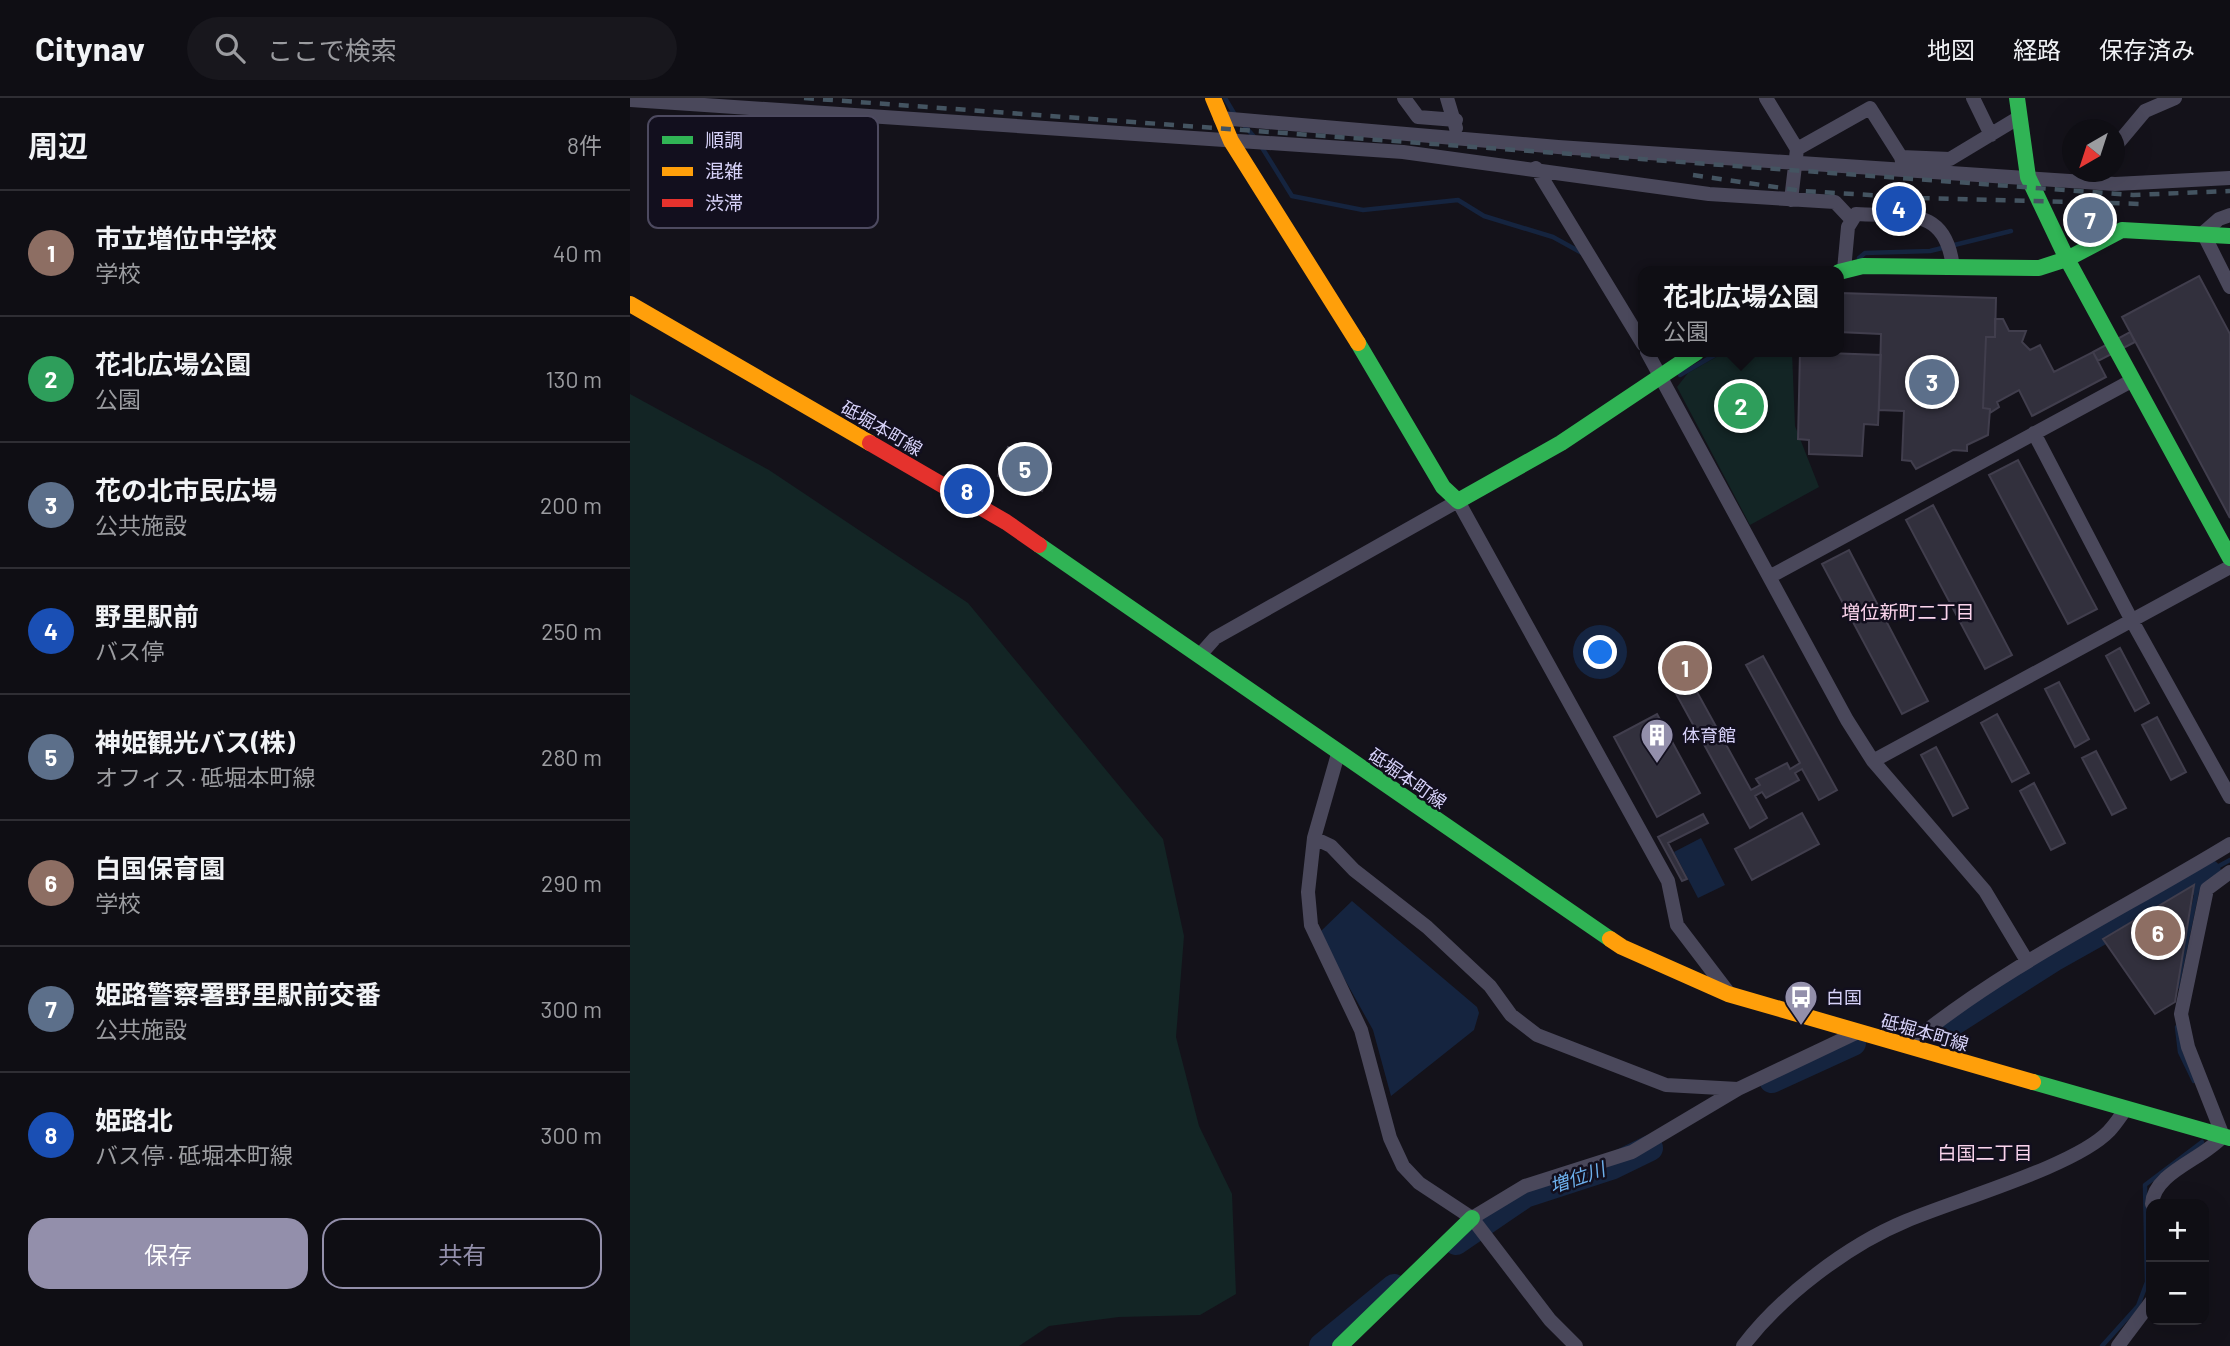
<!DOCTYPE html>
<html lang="ja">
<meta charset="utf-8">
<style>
body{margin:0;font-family:Barlow,"Noto Sans JP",sans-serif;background:#18171d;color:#f1f3f6}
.controls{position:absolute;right:21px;bottom:21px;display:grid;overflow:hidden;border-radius:14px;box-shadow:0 7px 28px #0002}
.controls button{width:63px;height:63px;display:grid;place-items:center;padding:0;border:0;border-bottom:2px solid #2f2e34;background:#0f0e14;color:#f1f3f6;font:35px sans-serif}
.compass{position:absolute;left:1432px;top:21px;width:63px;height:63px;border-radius:50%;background:#0f0e14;box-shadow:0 7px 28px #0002;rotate:219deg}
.you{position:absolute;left:971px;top:555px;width:24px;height:24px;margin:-18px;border:5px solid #fff;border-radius:50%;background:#1a73e8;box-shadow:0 0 0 10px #1a73e833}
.badge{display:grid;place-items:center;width:46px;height:46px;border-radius:50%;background:#938fab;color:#fff;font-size:23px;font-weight:700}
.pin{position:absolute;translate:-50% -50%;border:4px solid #fff;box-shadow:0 2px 7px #0006}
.popup{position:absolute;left:1008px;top:168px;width:206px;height:91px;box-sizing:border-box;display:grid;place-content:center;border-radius:14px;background:#0f0e14;filter:drop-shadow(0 2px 5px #0005);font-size:23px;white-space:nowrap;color:#9b9ca0}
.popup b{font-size:26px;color:#f1f3f6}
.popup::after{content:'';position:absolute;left:50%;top:100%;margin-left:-14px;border:14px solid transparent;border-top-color:#0f0e14}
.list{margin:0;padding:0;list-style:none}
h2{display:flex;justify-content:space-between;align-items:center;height:91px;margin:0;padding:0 28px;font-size:30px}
h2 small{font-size:23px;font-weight:400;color:#9b9ca0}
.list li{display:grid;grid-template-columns:46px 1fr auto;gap:21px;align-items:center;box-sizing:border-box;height:126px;padding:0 28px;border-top:2px solid #2f2e34}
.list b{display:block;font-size:26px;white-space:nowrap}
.list p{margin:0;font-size:23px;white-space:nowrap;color:#9b9ca0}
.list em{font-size:23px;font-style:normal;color:#9b9ca0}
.actions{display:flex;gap:14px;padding:21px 28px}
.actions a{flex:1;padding:16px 0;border:2px solid #938fab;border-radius:21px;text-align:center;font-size:24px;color:#938fab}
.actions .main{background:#938fab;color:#fff}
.icon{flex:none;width:38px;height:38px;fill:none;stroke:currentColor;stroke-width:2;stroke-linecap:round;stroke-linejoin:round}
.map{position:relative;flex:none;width:1600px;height:1248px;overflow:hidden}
header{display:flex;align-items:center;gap:42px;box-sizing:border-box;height:98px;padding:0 35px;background:#0f0e14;border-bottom:2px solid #2f2e34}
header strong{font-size:33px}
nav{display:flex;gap:38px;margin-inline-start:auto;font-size:24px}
.search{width:490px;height:63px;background:#18171d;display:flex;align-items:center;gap:18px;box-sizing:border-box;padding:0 24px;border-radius:38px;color:#9b9ca0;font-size:26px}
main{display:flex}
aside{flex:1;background:#0f0e14}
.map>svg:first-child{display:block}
.green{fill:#132525}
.water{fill:#15243f}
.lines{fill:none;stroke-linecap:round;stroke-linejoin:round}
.stream{stroke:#15243f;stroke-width:4.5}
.river{stroke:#15243f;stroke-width:26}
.building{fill:#32303d;stroke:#413e4d;stroke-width:2}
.street{stroke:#4a485b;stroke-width:14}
.fast{stroke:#30b455;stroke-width:16}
.slow{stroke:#ff9f0a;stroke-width:16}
.jam{stroke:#e5322d;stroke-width:16}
.rail{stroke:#445461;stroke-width:4.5;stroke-dasharray:10 9;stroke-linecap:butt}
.labels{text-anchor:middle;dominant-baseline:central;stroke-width:5;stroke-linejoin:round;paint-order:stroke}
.street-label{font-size:18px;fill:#d7d2f9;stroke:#120f1e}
.poi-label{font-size:18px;fill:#d7d2f9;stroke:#120f1e;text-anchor:start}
.neighbourhood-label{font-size:19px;fill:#fad4ec;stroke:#120f1e}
.water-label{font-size:19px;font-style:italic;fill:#6db0ed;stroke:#120f1e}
.key{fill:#120f1e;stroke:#4d4a60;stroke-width:2}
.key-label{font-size:19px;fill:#d7d2f9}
</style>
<header>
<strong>Citynav</strong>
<div class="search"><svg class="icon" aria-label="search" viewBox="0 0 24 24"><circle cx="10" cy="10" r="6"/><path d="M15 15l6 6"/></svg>ここで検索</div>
<nav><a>地図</a><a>経路</a><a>保存済み</a></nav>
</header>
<main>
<aside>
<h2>周辺<small>8件</small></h2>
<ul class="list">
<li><span class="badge" style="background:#8d6e63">1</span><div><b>市立増位中学校</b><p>学校</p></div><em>40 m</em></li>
<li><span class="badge" style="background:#2e9e5b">2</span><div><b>花北広場公園</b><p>公園</p></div><em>130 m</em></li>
<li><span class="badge" style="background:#5c6f8a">3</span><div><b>花の北市民広場</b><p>公共施設</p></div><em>200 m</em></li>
<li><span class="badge" style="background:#1a4fb4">4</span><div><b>野里駅前</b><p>バス停</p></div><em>250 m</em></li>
<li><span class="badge" style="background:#5c6f8a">5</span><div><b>神姫観光バス(株)</b><p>オフィス · 砥堀本町線</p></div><em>280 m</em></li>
<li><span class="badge" style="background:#8d6e63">6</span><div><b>白国保育園</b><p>学校</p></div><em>290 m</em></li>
<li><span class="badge" style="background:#5c6f8a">7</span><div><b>姫路警察署野里駅前交番</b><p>公共施設</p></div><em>300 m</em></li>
<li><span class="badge" style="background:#1a4fb4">8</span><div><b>姫路北</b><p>バス停 · 砥堀本町線</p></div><em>300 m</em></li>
</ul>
<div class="actions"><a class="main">保存</a><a>共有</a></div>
</aside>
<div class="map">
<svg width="1600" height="1248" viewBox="0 0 1600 1248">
<rect width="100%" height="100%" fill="#14121a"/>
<!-- green -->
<path class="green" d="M1095,254H1162L1165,328L1189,389L1120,427L1047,289L1058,275Z
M0,296L139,372L338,505L533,741L554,838L546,939L569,1028L602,1096L606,1196L570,1217L489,1219L419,1228L389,1248H0Z"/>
<!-- water -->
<path class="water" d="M1071,740L1095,787L1068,800L1044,754Z
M722,803L847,909L849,915L844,932L761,998L743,932L705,864L691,833Z"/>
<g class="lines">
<!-- stream -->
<path class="stream" d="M595,0L605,17
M613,26L626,41
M631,48L662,98L733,112L828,102L854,118L923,139L952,155
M1229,160L1235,155L1300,153L1381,133
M1050,277L1090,254
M1547,889L1568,788L1578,774L1600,762
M1547,929L1550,954L1564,983
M1472,1248L1508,1208L1517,1184L1515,1087L1572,1044"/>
<!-- river -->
<path class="river" d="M1318,928L1423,861L1578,774
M1142,982L1223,945
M826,1144L895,1097L981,1069L1020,1050
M692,1248L764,1189"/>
</g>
<!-- building -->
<path class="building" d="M1471,117L1472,126L1459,127L1451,123V118Z
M1569,178L1600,236V420L1492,219Z
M1210,195L1366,200L1365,239H1356L1353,310L1360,311L1358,337L1337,347V353L1323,352L1286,371L1281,363L1272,362L1274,313L1249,312L1251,236L1209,234Z
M1365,221H1373L1379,233H1396L1392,244L1400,252L1410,247L1424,274L1463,254L1476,279L1402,318L1389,292L1367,304L1369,309L1360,315V311L1353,310L1356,239H1365Z
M1500,234L1505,244L1468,263L1463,254Z
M1170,254L1251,257L1248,327L1234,326L1232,358L1179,356V342L1168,341Z
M378,349L422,365L412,393L368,378Z
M1388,362L1467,511L1438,526L1359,377Z
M1303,407L1382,557L1355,571L1276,422Z
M1219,452L1298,603L1272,616L1192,466Z
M1490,550L1519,605L1505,613L1476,558Z
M1133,558L1207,692L1189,702L1172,671L1165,675L1169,682L1136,700L1132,694L1125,698L1137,720L1120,730L1044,592L1061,583L1121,692L1130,687L1126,681L1157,665L1160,671L1170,665L1116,567Z
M1429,584L1459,641L1445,649L1415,591Z
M1027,616L1070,695L1027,719L984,639Z
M1367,616L1399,675L1382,684L1351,625Z
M1527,619L1556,674L1541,682L1512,627Z
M1306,649L1338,710L1323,718L1291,657Z
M1466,653L1496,710L1482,717L1452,660Z
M1404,685L1435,745L1421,752L1390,693Z
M1172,715L1189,746L1122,782L1105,751Z
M1073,716L1078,725L1038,745L1057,781L1052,783L1028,739Z
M1564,787L1545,904L1525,916L1473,841Z"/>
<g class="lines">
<!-- street -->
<path class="street" d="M774,0L788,19L826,22
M817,0L826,30
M1136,0L1167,51L1161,102
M1343,0L1361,37
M0,2L773,54L1079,96L1205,104L1221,121
M590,20L928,49L1485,86L1600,80
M1484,50L1515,13L1545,0
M1167,51L1240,10L1271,59L1274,71
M1271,59L1320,61L1388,20
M906,70L1013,246
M1600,117L1589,121L1573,135L1600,189
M1214,172L1218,129L1226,116C1276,119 1316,107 1323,170
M1017,254L1217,622L1243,663L1355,793L1397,863
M1404,335L1501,521L1600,699
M1141,478L1503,282
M569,558L585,540L828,403L1038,783L1047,827L1098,894
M708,656L684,740L678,794L681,827L731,932L760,1040L773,1068L789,1085L842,1120L920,1222L946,1248
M1243,663L1600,469
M684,740L701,748L724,772L797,829L860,888L881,917L907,937L1036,987L1108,991
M1277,948C1375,867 1492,812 1600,746
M1522,1106C1524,1074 1574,1061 1593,1038L1558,949L1551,916L1577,791L1600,774
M842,1120L895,1088L1002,1054L1108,991L1228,934
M1113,1248C1151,1198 1218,1147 1276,1123C1325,1102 1446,1068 1479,1033C1485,1027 1490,1019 1495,1012
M1488,1248L1521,1204"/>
<!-- fast -->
<path class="fast" d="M1387,0L1398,79L1437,161L1600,460
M1209,174L1233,168L1409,170L1437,161L1492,132L1600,138
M728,245L813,389L828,403L931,345L1067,254
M409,447L980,841
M1403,984L1600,1040
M710,1248L842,1120"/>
<!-- slow -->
<path class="slow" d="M583,0L601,43L728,245
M0,206L240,345
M980,841L992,849L1098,896L1403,984"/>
<!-- jam -->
<path class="jam" d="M240,345L376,424L409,447"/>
<!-- rail -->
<path class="rail" d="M174,0L1503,97L1600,93
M1063,77L1173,93L1291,100L1513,106"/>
</g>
<!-- icons -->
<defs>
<symbol id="building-pin" viewBox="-11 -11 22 30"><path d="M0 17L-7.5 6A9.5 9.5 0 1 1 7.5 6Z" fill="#938fab" stroke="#120f1e"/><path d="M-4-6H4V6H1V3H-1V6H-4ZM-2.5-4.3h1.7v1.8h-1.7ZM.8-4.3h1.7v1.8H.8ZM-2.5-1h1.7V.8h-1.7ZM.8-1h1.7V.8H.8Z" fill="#fff"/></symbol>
<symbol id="bus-pin" viewBox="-11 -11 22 30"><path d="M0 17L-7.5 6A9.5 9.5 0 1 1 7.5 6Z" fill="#938fab" stroke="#120f1e"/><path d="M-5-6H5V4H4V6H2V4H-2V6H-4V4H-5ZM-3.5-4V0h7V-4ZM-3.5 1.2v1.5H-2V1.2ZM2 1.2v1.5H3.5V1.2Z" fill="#fff"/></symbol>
</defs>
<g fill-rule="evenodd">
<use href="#building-pin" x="1008" y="618" width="38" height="52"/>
<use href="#bus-pin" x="1152" y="880" width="38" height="52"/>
</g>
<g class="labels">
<!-- street labels -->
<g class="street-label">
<text transform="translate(252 330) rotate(30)">砥堀本町線</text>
<text transform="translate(778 680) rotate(35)">砥堀本町線</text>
<text transform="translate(1295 934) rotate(16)">砥堀本町線</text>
</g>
<!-- poi labels -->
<g class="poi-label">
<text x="1052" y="637">体育館</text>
<text x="1196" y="899">白国</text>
</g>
<!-- neighbourhood labels -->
<g class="neighbourhood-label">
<text x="1278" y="513">増位新町二丁目</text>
<text x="1355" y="1054">白国二丁目</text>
</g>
<!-- water labels -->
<g class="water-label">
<text transform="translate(947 1079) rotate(-19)">増位川</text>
</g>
</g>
<!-- legend -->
<rect x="18" y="18" width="230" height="112" rx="10" class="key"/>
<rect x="32" y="38" width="31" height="8" fill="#30b455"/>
<rect x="32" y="69" width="31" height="9" fill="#ff9f0a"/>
<rect x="32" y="101" width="31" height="8" fill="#e5322d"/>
<g class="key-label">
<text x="75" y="49">順調</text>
<text x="75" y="80">混雑</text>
<text x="75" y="112">渋滞</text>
</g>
</svg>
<div class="controls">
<button>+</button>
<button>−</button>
</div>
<svg class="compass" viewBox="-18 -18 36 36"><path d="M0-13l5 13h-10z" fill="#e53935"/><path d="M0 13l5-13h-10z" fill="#9b9ca0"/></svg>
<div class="you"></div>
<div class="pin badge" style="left:1055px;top:570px;background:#8d6e63">1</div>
<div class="pin badge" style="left:1111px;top:308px;background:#2e9e5b">2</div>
<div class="popup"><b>花北広場公園</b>公園</div>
<div class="pin badge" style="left:1302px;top:284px;background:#5c6f8a">3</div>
<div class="pin badge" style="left:1269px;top:111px;background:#1a4fb4">4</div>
<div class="pin badge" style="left:395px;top:371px;background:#5c6f8a">5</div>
<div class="pin badge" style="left:1528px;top:835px;background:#8d6e63">6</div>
<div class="pin badge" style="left:1460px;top:122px;background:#5c6f8a">7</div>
<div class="pin badge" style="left:337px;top:393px;background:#1a4fb4">8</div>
</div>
</main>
